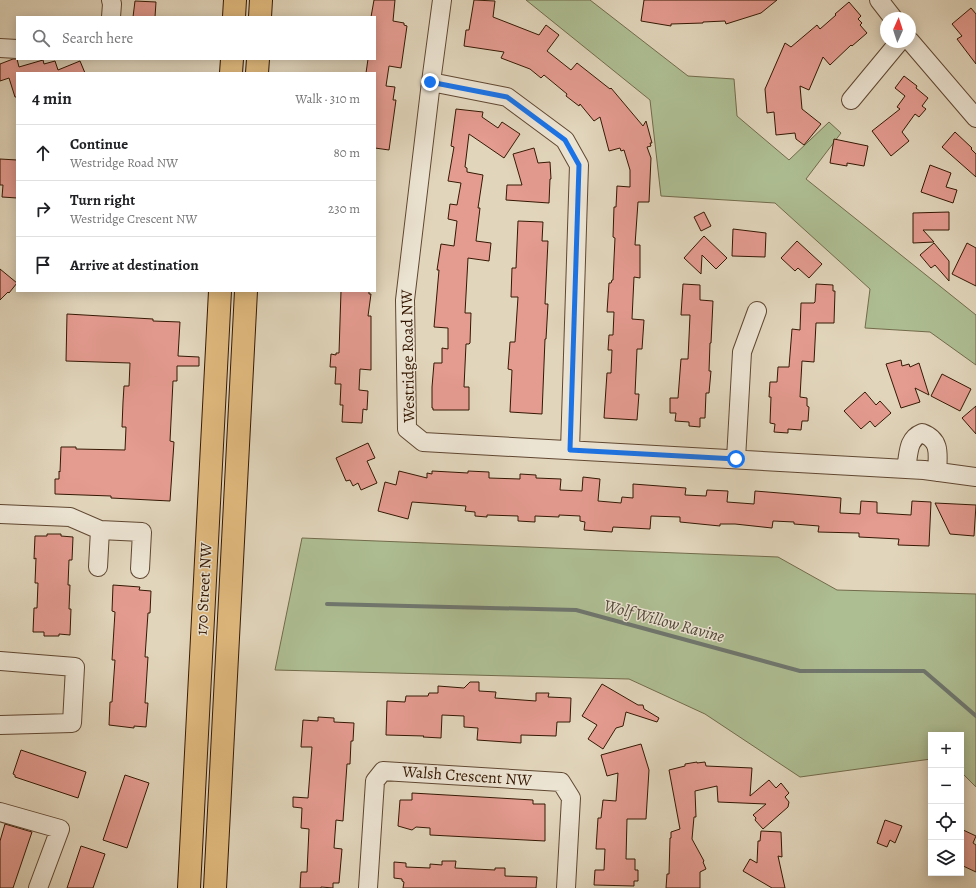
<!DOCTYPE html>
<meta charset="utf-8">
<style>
body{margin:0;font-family:Alegreya,serif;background:#f2f2f2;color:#202124}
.controls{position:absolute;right:12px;bottom:12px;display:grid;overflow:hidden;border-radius:0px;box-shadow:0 2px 10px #0003}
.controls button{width:36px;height:36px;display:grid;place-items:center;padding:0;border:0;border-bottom:1px solid #e0e0e0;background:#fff;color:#202124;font:20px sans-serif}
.compass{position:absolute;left:880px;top:12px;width:36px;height:36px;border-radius:50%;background:#fff;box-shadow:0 2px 10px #0003;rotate:3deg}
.stop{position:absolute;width:12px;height:12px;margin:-9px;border:3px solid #1a73e8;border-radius:50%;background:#fff}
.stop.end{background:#1a73e8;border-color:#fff;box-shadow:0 1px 4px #0008}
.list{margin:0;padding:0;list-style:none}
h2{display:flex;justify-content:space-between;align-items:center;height:52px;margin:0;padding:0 16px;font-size:17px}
h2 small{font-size:13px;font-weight:400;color:#757577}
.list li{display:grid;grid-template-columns:26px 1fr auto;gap:12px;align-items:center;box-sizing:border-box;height:56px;padding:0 16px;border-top:1px solid #e0e0e0}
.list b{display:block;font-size:15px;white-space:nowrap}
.list p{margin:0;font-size:13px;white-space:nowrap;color:#757577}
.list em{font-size:13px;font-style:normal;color:#757577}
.icon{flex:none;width:22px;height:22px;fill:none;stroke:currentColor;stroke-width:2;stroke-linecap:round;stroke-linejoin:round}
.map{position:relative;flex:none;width:976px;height:888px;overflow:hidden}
.search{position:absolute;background:#fff;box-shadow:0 2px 10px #0003;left:16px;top:16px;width:360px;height:44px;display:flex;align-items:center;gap:10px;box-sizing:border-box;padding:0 14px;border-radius:0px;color:#757577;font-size:15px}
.panel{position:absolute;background:#fff;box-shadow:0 2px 10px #0003;left:16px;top:72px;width:360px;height:220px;border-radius:0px}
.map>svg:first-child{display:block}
.green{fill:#aebe93;stroke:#726b4b}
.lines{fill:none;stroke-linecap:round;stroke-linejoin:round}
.stream{stroke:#6f776f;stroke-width:4}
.building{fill:#e49b90;stroke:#351803}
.minor-casing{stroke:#604731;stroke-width:20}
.major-casing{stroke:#351803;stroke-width:24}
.minor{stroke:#ece4d3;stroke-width:18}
.major{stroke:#e0ba7e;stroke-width:22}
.route{stroke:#1a73e8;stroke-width:5}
.labels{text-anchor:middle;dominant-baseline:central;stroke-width:3;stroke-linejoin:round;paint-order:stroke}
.street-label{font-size:16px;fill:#351803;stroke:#ece4d3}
.water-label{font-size:17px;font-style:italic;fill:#524839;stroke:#ece4d3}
</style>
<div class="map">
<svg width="976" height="888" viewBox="0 0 976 888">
<rect width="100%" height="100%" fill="#e1d5bb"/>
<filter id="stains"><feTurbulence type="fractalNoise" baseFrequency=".005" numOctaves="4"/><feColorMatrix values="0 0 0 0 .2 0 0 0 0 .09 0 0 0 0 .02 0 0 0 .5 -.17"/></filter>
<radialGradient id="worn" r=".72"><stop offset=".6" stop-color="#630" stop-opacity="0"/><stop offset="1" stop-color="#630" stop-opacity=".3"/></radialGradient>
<!-- green -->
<path class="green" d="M526,0H590L688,76L734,79L737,116L789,160L829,122L841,133L806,179L976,315V365L930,332L865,328L870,289L775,203L661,196L650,100Z
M302,538L778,557L837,590L976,594V787L961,772V735H931V759L800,777L705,714L629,679L275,670Z"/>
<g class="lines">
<!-- stream -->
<path class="stream" d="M327,604L576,610L800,671H924L976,716"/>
</g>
<!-- building -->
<path class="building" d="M374,0H395L393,21L404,23V25L407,26L401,68L389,66L386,86L395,87L393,100H396L389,150L375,148V73H366L368,59H375V17H371Z
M474,0L495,1L493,17L539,35L546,25L559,35L547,51L571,70L577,63L610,89L611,88L643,126L646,121L652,143H650L651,146L647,147L651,158L649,202H638L635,245H640V278L634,277L632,319L644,320L642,349H637L635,394H639L637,420L604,418L607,373H611L612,350H608L609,335H613L614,312H607L609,283H611L612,280H613L615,238L613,237L614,207H616L617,186L630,187V170L624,150L621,151L620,148L609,151L600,117L594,121L580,104L579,106L566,96L567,94L544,75L541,78L530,69L501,58L504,52L464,46L466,30H469Z
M644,0H777L761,13L726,24L725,21L703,22V23L671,24V26L641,21Z
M135,1L156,2L155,17H133Z
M849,2L861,16L858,19L862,23L860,25L867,33L852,46L851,45L830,65L823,57L809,90L800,86L802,109L821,124L804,145L796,139L795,133L776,135L774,112L767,113L765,89L785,43L791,47L817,25L820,29L836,15L835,14Z
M971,8L976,14V64L957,39L962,36L952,24Z
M13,59H17L19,67L43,60L44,64L55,61L58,70L80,61L85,73H17V97H15L9,78L0,81V64Z
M904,76L917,86L916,88L928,98L922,106L926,109L919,117L915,114L902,132L909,141L891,156L872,131L900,109L897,107L905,96L895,88Z
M456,109L483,112L482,117L498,128L502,122L520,134L504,158L469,134L465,167L467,168V172L483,175L478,208H480L476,241L491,243L489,261L468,258L465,313H471L470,343L469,344H466L464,387H469V410H433V408H432V387L434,363H442V348L448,349V328L434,327L439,270H437L441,244L454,246L457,221L448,219L450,204L457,205L461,183L448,181L454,147L451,146Z
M955,132L972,148L971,149L976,154V177L942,147Z
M834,139L868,146L864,166L847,163V166L830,163Z
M534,148L538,163L550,162L551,179H550L549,203L506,200L507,185H522L513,154Z
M0,159L17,160V198L2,197L3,185H0Z
M930,165L951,173L946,187L957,190L953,203L921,192Z
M704,212L711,226L701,231L694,217Z
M949,212V230H923L934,242L913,243V213Z
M518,221L543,222L542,241H548L545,304H548L546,339H545L542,414L510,412L512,370L508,369L510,342H515L518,297H511L512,268H516Z
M733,229L766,233L765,257L732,256Z
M704,236L727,258L716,269L702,255L701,274L684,258Z
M797,241L822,264L809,278L798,268L795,271L781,258Z
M934,243L949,261V281L935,265L931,268L920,255Z
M967,243L976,248V286L952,274Z
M0,269L17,283L9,293L8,292L0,300Z
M683,284L700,285V300L713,301L711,343H710L709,371H711L709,393H706L705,418H700V427L689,426V422L675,421L676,413H670V398H678L681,359H688L690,315H681Z
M816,284L833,285V291H835L834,323H816L814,362L802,361L800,397L807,398V406L809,407L808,421H802L801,430L788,429V433L774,432L775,424L770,423L771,397H769L770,382H777L778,367H789L792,329L800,330L801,303H814L815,302Z
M341,291H369V294H371L368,316H371V370L360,369L359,390L368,391L367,410L363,409L362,423L342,422L343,405H340L341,384H335L336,367H330L331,354L336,355V353H339Z
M67,314L153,319V321L180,322L178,356L199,357V366H177V381H173L170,441L174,442L170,501L111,498V496L55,494V479H59V471L60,472L61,447H76V449L125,450L126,427H122L123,402L124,386H129L130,363L66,361Z
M901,360L902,366L909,364L910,367L919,363L929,395L915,388L920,402L901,408L886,364Z
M942,374L971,389L960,411L931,396Z
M865,392L876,405L880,401L891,413L875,427L870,421L861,429L844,411Z
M976,406V434L962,418Z
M368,443L375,458L367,461L377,483L361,490L358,483L353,486L350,480L346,481L336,458Z
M399,471L427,478V473L432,474V471L468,473V471L489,472V478L520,479V474L536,475V478L561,479L560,490L582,491L583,477L600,479L598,501L621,503L622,497L633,498V484L686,488L685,495L706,496L707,490L728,491L727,502L754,504L755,491L841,498L840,513L860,514L861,501L877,502V513L911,515L912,501L931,502L929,546L898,545L899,539L859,537V533L818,532L819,526L794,524V522L773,521L772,528L735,524H720V526L680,522V517L651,516L650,529L613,527L612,532L584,530L585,522L580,521V516L559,515V517L535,516V522L518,521V516L487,515V517L475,516V512L465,511L466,506L412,502L408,519L378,511L385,482L396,485Z
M935,503L976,505L974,536L950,534Z
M47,534H61V536L73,537L72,560H69L68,585H70L69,609H71L70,635L59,634V636H44V632H33L34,608H37L38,583H35L36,558L34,559L35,536H47Z
M113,585L140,587L139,590L151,591L150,613H148L145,657H148L145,703H148L146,727L134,726V728L109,725L110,702H112L115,660H112L115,612L112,611Z
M470,682H479V691L496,692L495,698L536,701V693H549L548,697L571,698L570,722H557L556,736L521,735V743L477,740L478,728L464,727V716L442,715L441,738L423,737L424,736L386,735L387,701L405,702L406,696H428L429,693H438V686L464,688Z
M602,684L638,705H643L644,709L659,718L657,722L626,712L623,726L616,728L603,749L588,739L597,725L582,716Z
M318,717L334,718V722L354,723L353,741H351L350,764H347L343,821L336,820L334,848L342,849L339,883H333V888L321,887V888H300L301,872H307L309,829L301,828L302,808L293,807V797L308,798L312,747H301L303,720L318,721Z
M641,744L649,770L646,819H627L626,859H635V870H638V881H634V886L594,885L595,870H604L605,849H596L598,818H601L603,800L616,801L618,773L607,776L601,755Z
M21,750L86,772L78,798L15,777V775L13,774Z
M697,762V763L705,762L706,766L752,768L750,796L769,780L776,788L781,783L789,793L785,797L789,802L788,807L763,829L755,820L756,818L753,815L766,804L718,802L717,786L695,791L696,817H694L692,839L704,861L703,862L706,869L700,872V888H666L667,874H669L670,838H671V832L680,829L669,770L685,766V764Z
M125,775L149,783L127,848L103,840Z
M412,793L533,800V804H545V841L430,835V828L416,827L412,830L398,826L400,800H412Z
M885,820L902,826L895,843L890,840L887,847L877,843Z
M5,824L32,832L13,888H0V841Z
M961,829L976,836L973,843L976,845V872L961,865Z
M761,831L781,832L782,857L778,856L785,888H772L743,871L750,859L757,863L758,841H760Z
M81,846L105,854L93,888H67Z
M442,861H456L455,868L495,870V868H505V876L537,877L536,888H403L404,882L402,881V879L394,878V862L406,863V867L430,868V864L442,865Z"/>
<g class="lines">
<defs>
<path id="minor" d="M111,0L112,4L111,17
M442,0L431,82L405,300L407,429L423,442L906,469L924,470L976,477
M879,0L893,18
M910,41L976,118
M0,48L17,49
M431,82L507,97L565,140L579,165L570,450
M851,100L899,42
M736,459L742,352L757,311
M906,469C909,454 907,439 922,433C941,440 938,454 937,472
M0,514L70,517L100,530L142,532L140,569
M98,567L100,530
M0,661L75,667L72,723L0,725
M0,812L60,829L38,888
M368,888L375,781L383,771L561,782L571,798L566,888"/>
<path id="major" d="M234,17L235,0
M260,17L261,0
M231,73L232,59
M257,73L258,59
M189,888L220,291
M215,888L246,291"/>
</defs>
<!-- minor casing -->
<use href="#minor" class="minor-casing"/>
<!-- major casing -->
<use href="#major" class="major-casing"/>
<!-- minor -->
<use href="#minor" class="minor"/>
<!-- major -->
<use href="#major" class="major"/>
</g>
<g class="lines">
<!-- route -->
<path class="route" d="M430,82L507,97L565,140L579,165L570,450L736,459"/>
</g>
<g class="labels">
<!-- street labels -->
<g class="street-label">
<text transform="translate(408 356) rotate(-91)">Westridge Road NW</text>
<text transform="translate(204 589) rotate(-87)">170 Street NW</text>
<text transform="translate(467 776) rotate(4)">Walsh Crescent NW</text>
</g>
<!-- water labels -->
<g class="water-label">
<text transform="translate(664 621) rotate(15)">Wolf Willow Ravine</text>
</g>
</g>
<rect width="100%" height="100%" filter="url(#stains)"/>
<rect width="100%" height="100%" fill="url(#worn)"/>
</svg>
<div class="controls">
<button>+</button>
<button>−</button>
<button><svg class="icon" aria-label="locate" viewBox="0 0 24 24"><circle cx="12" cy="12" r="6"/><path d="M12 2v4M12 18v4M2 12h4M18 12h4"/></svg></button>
<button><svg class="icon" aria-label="layers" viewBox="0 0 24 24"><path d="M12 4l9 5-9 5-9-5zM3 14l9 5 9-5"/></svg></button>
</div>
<svg class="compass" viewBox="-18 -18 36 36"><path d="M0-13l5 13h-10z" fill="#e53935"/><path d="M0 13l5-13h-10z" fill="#757577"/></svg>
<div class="stop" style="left:736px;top:459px"></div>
<div class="stop end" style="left:430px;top:82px"></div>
<div class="search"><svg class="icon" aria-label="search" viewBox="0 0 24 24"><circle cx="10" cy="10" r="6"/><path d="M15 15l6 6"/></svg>Search here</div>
<section class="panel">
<h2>4 min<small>Walk · 310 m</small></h2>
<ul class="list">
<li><svg class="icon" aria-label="ahead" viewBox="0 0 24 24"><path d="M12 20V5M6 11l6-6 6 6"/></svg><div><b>Continue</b><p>Westridge Road NW</p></div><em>80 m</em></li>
<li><svg class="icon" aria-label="right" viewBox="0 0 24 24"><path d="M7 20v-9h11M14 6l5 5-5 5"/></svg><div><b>Turn right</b><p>Westridge Crescent NW</p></div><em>230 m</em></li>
<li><svg class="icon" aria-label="arrive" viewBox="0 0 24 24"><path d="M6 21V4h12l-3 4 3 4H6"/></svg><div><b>Arrive at destination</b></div></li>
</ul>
</section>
</div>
